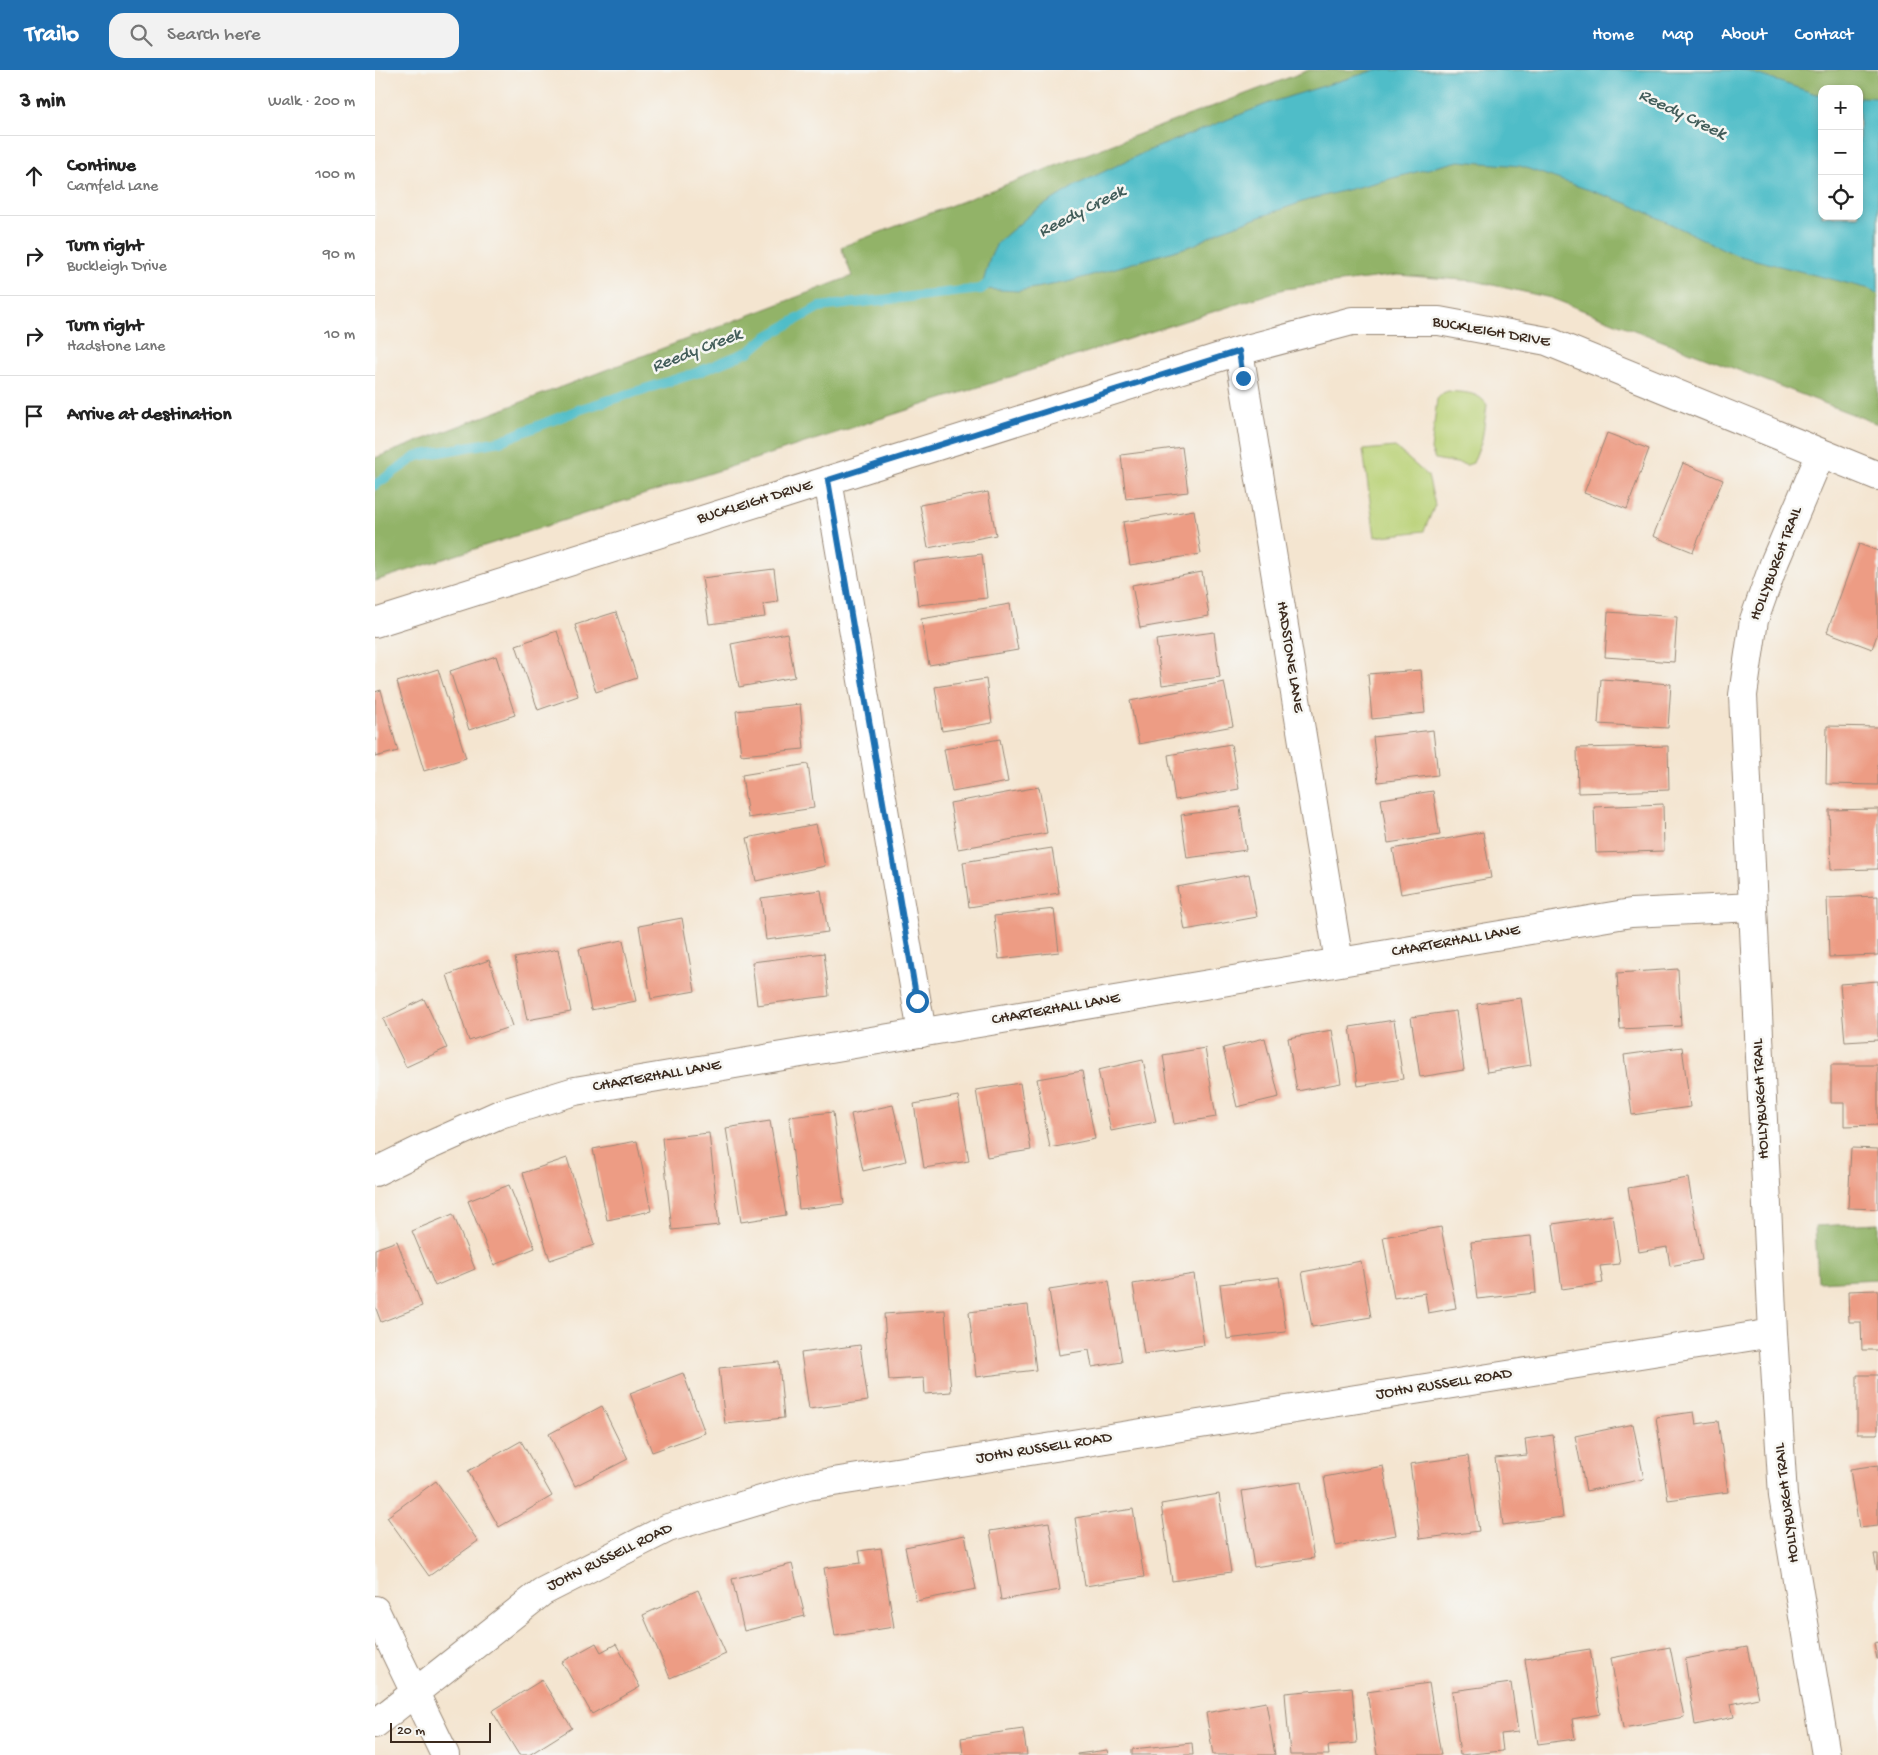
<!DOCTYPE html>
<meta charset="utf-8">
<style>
body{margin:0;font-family:"Gochi Hand",sans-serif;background:#f2f2f2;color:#222}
.controls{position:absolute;right:15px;top:15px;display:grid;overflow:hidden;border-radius:10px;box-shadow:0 2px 8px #0003}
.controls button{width:45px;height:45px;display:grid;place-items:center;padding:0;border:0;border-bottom:1px solid #e0e0e0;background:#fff;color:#222;font:25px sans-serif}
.scale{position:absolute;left:15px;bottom:12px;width:101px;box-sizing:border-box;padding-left:5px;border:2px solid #3b2a1e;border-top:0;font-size:14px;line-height:18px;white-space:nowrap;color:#3b2a1e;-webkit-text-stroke:4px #f6f6f2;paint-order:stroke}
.stop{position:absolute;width:15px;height:15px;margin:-11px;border:4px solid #1f6fb2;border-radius:50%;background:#fff}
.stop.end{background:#1f6fb2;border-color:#fff;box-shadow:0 1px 5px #0008}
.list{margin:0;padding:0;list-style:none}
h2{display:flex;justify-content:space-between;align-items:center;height:65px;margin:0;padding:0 20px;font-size:21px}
h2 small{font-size:16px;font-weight:400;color:#767676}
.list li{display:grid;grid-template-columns:32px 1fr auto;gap:15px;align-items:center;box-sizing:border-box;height:80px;padding:0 20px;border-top:1px solid #e0e0e0}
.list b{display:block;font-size:19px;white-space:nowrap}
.list p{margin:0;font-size:16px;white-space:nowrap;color:#767676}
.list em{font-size:16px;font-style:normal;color:#767676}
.icon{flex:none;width:28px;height:28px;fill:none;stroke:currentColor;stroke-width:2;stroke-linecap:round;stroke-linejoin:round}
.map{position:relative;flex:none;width:1503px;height:1685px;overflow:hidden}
header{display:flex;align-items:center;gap:30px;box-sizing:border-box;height:70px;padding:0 25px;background:#1f6fb2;color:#fff}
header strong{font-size:24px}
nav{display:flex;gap:28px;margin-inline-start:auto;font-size:18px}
.search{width:350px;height:45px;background:#f2f2f2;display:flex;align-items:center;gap:12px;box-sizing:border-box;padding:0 18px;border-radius:15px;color:#767676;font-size:19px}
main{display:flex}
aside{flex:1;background:#fff}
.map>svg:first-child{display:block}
.green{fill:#b9d176;stroke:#7a7e4a}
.forest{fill:#92b367;stroke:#666e42;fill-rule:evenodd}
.water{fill:#50bdc8;stroke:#467473}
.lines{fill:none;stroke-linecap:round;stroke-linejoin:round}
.stream{stroke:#50bdc8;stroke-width:10}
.building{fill:#ed9c84}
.minor-casing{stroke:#988877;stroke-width:30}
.minor{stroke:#fff;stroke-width:28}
.route{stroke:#1f6fb2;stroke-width:6}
.labels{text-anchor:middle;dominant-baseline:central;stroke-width:5;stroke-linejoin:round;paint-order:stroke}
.street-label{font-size:16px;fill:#3b2a1e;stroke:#f6f6f2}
.water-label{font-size:18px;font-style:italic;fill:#425d5a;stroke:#f6f6f2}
</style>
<header>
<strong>Trailo</strong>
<div class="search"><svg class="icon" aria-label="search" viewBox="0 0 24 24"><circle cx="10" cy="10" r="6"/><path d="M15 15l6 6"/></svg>Search here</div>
<nav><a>Home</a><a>Map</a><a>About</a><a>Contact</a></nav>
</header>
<main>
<aside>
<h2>3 min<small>Walk · 200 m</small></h2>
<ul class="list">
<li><svg class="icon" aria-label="ahead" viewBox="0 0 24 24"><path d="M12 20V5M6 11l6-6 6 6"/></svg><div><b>Continue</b><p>Carnfeld Lane</p></div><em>100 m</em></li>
<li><svg class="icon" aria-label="right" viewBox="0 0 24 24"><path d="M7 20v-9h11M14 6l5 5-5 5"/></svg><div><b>Turn right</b><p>Buckleigh Drive</p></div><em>90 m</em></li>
<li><svg class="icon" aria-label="right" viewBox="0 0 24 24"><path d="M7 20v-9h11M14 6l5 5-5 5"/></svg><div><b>Turn right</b><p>Hadstone Lane</p></div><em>10 m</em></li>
<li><svg class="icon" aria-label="arrive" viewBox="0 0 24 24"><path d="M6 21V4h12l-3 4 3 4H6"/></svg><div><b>Arrive at destination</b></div></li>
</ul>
</aside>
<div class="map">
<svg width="1503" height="1685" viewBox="0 0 1503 1685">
<rect width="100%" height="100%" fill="#f6f6f2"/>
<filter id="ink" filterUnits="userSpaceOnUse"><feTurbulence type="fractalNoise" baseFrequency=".02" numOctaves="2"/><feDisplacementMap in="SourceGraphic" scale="10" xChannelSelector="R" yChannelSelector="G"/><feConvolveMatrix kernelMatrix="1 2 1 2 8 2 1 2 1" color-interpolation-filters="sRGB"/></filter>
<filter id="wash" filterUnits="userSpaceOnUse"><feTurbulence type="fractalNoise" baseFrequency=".0096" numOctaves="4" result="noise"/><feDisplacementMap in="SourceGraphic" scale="20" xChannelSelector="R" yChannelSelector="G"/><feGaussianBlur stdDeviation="1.12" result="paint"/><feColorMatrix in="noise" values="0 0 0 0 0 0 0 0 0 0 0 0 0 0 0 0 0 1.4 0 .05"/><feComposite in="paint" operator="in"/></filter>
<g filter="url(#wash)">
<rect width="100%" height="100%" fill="#f4e5d0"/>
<!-- green -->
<path class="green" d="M1073,321C1088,323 1103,321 1112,335L1107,370L1098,393L1092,395L1060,389L1056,380L1062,329L1068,323Z
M1020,377L1053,406L1060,435L1049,461L1000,467L988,380Z"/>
<!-- forest -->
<path class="forest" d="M934,0H1503V354L1176,228L1100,211L1023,205L909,219L0,511V388L477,206L466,177ZM1447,19H1484V146H1447Z
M1503,1153V1209L1443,1212L1440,1156Z"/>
<!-- water -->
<path class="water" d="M1000,0H1369L1441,24H1447V146H1484V27L1503,28V224L1495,219L1361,185L1254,134L1145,96L1084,91L933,130L845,161L819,175L693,212L643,221L606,219L615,188L622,173L658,142L703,114L770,82L897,32Z"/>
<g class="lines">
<!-- stream -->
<path class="stream" d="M0,415L42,386L125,371L206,339L321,303L375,281L391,267L444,237L606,219L616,211"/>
</g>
<g id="blocks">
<!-- building -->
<path class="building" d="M1232,363L1274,379L1252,439L1209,423Z
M807,377L813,422L751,429L746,385Z
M1308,393L1348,410L1318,482L1278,466Z
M613,422L621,465L553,478L545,435Z
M819,440L826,484L755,495L748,452Z
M1484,474L1503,481V562L1497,579L1452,562Z
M607,484L612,528L543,535L538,492Z
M399,499L403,532L388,534L390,547L334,554L327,508Z
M827,502L834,546L765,558L757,515Z
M635,534L643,580L554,595L546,549Z
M241,542L262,608L221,622L200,555Z
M1233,542L1302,547L1299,592L1230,587Z
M182,561L203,626L163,640L141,575Z
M839,562L845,607L787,615L781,570Z
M412,563L420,607L364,617L356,574Z
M121,586L140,645L94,660L75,601Z
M63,599L91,688L49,701L22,612Z
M1046,600L1050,643L997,649L993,604Z
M611,609L617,653L567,661L560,617Z
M1226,609L1296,614L1293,658L1223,654Z
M849,612L858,656L764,674L755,631Z
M6,620L23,681L0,687V622Z
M425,634L429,679L366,685L361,641Z
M1452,656L1503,657V715L1451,714Z
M1058,660L1063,705L1003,712L998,667Z
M625,669L633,712L577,722L569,679Z
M856,674L864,719L800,730L793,685Z
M1293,676L1294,720L1203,723L1202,678Z
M433,694L439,738L373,748L367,705Z
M664,717L672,763L583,779L575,733Z
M1058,721L1065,765L1013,773L1006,729Z
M1288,734L1289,781L1221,783L1219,737Z
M865,737L871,780L812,788L806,745Z
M1503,739V799L1456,800L1454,740Z
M441,754L450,796L381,811L372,768Z
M1108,762L1116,808L1026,824L1018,779Z
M677,778L684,823L594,837L588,792Z
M874,804L882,847L810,860L802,817Z
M446,820L453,862L391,870L386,828Z
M1503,826V885L1454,887L1452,828Z
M679,839L684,882L624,889L619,846Z
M307,848L320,921L276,929L264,856Z
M248,870L261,931L216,940L204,879Z
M183,879L196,942L152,950L140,888Z
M449,883L454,926L382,935L377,892Z
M114,890L137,956L94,971L72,905Z
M1303,899L1306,956L1245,959L1242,903Z
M1503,911V970L1470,972L1465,914Z
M1146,928L1156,995L1112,1002L1102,934Z
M49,929L72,978L31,997L8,949Z
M1081,941L1089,1000L1045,1007L1036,947Z
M1019,950L1028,1009L983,1016L975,957Z
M957,960L966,1013L922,1021L913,968Z
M890,968L904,1027L862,1037L848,978Z
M1307,977L1315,1037L1257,1045L1249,985Z
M830,978L841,1047L799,1054L788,985Z
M768,990L781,1052L736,1061L723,1000Z
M1456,995H1503V1055L1469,1056V1033H1456Z
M707,1001L720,1069L675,1078L662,1009Z
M645,1013L656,1080L612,1087L601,1020Z
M583,1026L594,1091L549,1098L539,1034Z
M518,1035L531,1091L488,1101L476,1044Z
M458,1042L469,1134L424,1139L414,1047Z
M395,1051L411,1145L366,1152L351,1058Z
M334,1063L344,1155L297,1160L287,1068Z
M262,1071L276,1141L232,1150L218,1079Z
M1476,1078L1503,1079V1139L1473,1138Z
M192,1088L219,1175L175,1190L148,1103Z
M1313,1108L1327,1190L1295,1196L1292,1177L1264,1182L1253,1118Z
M134,1115L160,1178L119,1195L93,1131Z
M78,1144L100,1199L60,1216L37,1161Z
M1238,1145L1245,1194L1225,1196L1228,1213L1187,1219L1178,1154Z
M1066,1157L1081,1238L1053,1243L1050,1223L1019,1228L1008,1167Z
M1156,1166L1161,1223L1102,1229L1096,1172Z
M22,1171L47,1236L6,1252L0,1236V1179Z
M986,1191L996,1247L937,1257L927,1202Z
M819,1204L829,1275L769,1284L758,1214Z
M904,1207L911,1262L852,1269L845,1214Z
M734,1211L747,1292L717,1297L714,1280L684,1285L674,1220Z
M1503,1220V1280H1487L1486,1252H1474L1473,1221Z
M653,1235L661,1300L601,1307L594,1242Z
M570,1240L576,1322L550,1324L549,1308L514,1310L509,1244Z
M485,1275L493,1331L434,1339L426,1283Z
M404,1292L409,1348L350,1354L344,1298Z
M308,1303L330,1363L277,1382L255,1323Z
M1482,1305H1503V1364H1482Z
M227,1336L253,1389L200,1416L174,1364Z
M1319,1342L1321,1354L1343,1351L1353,1422L1293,1430L1281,1347Z
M1258,1354L1269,1409L1211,1421L1200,1366Z
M1178,1365L1188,1447L1128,1455L1120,1388L1152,1385L1150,1369Z
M146,1371L177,1426L124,1457L93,1401Z
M1093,1386L1104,1461L1045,1469L1035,1394Z
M1503,1395V1456L1484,1458L1475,1399Z
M1008,1396L1021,1465L961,1476L949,1407Z
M61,1411L103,1471L54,1506L12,1447Z
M926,1412L939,1488L879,1497L867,1421Z
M844,1424L856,1502L797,1511L786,1434Z
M758,1439L769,1507L710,1516L700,1448Z
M674,1452L685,1520L626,1530L615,1461Z
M590,1465L601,1519L541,1531L530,1477Z
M506,1478L519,1557L460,1566L449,1498L486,1493L484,1481Z
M1499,1484H1503V1500H1502Z
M417,1494L430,1546L369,1561L357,1509Z
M323,1520L351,1584L295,1608L268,1545Z
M1503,1572V1589H1502L1499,1573Z
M221,1573L226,1582L241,1574L265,1617L217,1644L187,1592Z
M1295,1577L1309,1647L1248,1658L1236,1588Z
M1372,1577L1383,1628L1356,1634L1359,1647L1320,1655L1310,1589Z
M1215,1579L1225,1644L1197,1649L1200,1669L1163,1674L1150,1589Z
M167,1610L197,1658L154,1685H144L117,1641Z
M1054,1613L1066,1685H1002L992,1622Z
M1136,1613L1143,1662L1126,1664L1128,1681L1085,1685L1077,1621Z
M977,1617L982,1673L953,1676L954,1685H915L910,1623Z
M891,1632L900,1685H838L831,1643Z
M648,1659L652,1685H588L586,1668Z
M817,1673L818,1685H757V1679Z
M732,1680L733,1685H702V1684Z"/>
</g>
</g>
<g filter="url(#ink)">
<use href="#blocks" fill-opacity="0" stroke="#988877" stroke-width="1"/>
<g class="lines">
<defs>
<path id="minor" d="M864,281L964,892
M1446,383L1400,491L1379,550L1368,625L1398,1263L1408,1426L1451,1685
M453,410L547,963
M0,553L864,281L977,251H1064L1172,271L1503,406
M0,1102L49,1078L125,1044L200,1021L1256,843L1378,837
M0,1540L70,1685
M0,1654L167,1522L293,1458L433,1416L1398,1263"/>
</defs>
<!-- minor casing -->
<use href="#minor" class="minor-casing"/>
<!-- minor -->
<use href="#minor" class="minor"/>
</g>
</g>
<g class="lines" filter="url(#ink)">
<!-- route -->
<path class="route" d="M542,931L453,410L864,281L868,308"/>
</g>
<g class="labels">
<!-- street labels -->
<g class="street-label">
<text transform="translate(1116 263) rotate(10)">BUCKLEIGH DRIVE</text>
<text transform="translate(380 433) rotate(-17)">BUCKLEIGH DRIVE</text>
<text transform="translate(1402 494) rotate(-69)">HOLLYBURGH TRAIL</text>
<text transform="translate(914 587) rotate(81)">HADSTONE LANE</text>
<text transform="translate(1081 872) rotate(-10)">CHARTERHALL LANE</text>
<text transform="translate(681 940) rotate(-10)">CHARTERHALL LANE</text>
<text transform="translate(282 1007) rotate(-10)">CHARTERHALL LANE</text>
<text transform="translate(1387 1029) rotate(-93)">HOLLYBURGH TRAIL</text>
<text transform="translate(1069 1315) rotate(-9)">JOHN RUSSELL ROAD</text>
<text transform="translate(669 1379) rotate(-9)">JOHN RUSSELL ROAD</text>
<text transform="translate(1413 1433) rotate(-97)">HOLLYBURGH TRAIL</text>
<text transform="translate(235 1488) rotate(-26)">JOHN RUSSELL ROAD</text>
</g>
<!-- water labels -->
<g class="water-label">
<text transform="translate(1307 45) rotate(26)">Reedy Creek</text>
<text transform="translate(707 142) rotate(-27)">Reedy Creek</text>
<text transform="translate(322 281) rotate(-21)">Reedy Creek</text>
</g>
</g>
</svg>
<div class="controls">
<button>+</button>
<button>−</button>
<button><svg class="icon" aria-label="locate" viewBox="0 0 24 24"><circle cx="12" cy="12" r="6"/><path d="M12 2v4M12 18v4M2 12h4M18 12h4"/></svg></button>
</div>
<div class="scale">20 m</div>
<div class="stop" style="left:542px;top:931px"></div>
<div class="stop end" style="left:868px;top:308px"></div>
</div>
</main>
